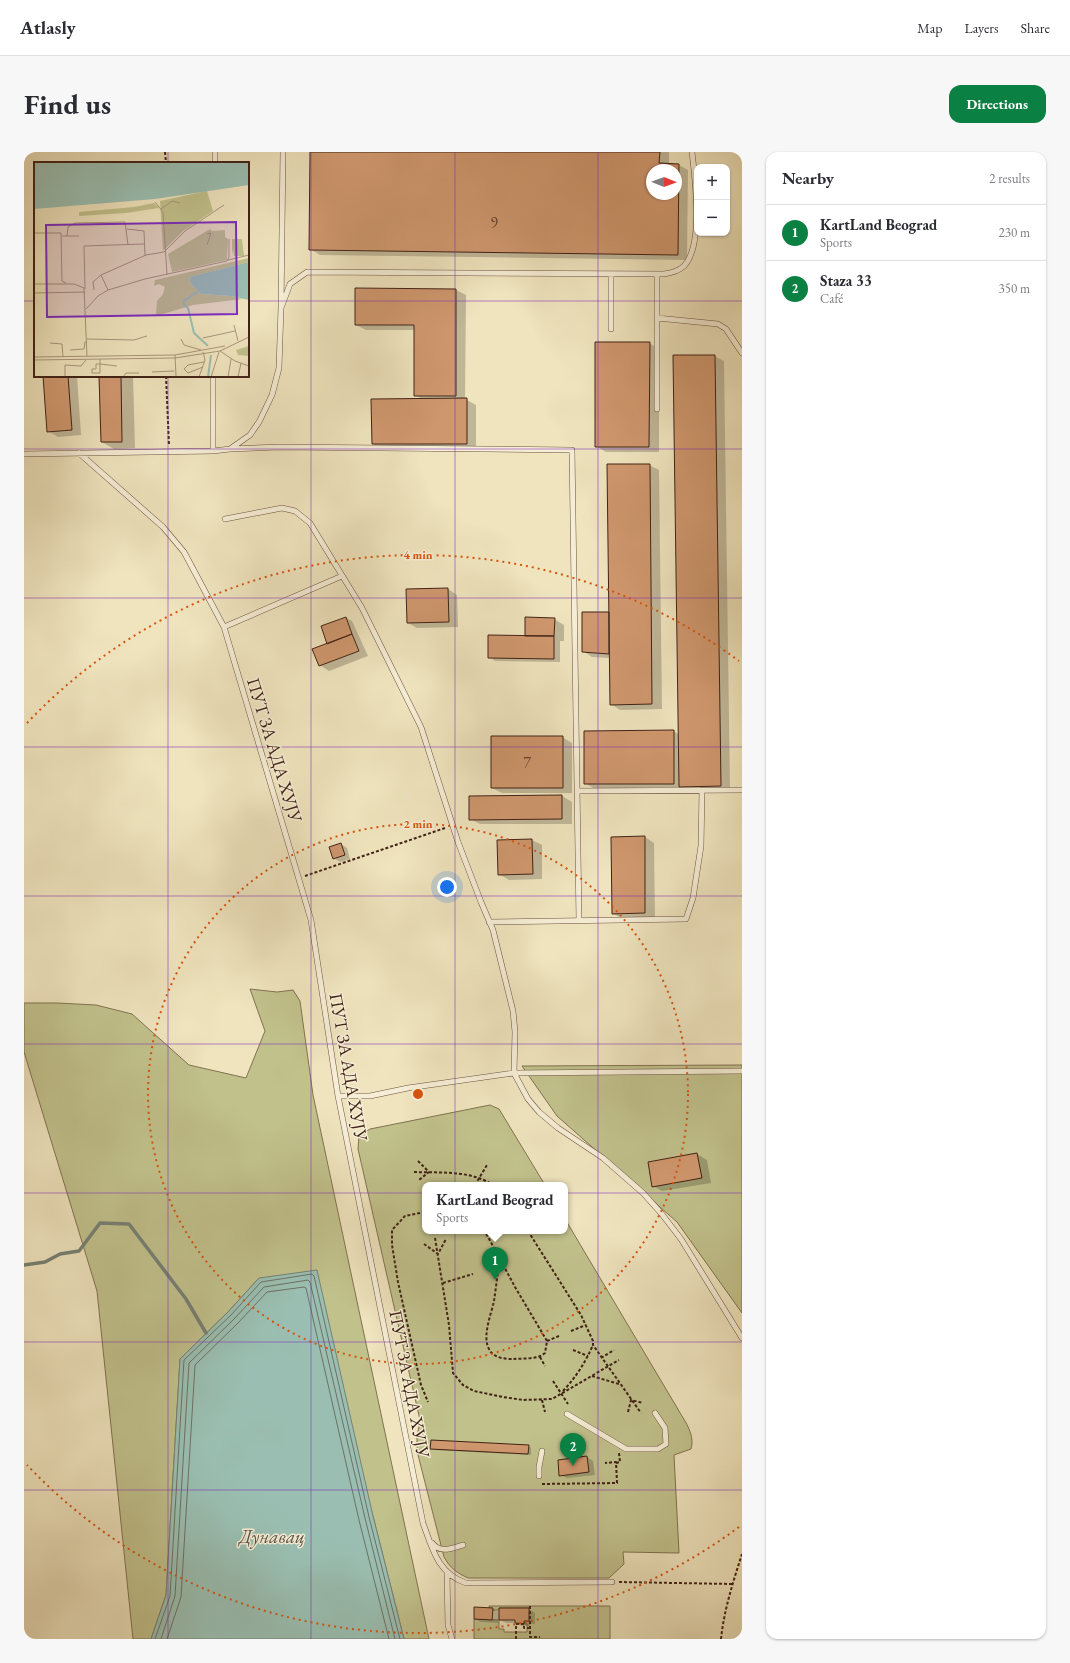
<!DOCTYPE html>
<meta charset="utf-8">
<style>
body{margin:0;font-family:"EB Garamond",serif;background:#f7f7f7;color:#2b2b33}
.controls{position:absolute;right:12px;top:12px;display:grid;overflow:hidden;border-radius:8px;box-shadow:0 1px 3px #0004}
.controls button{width:36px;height:36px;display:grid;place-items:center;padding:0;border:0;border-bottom:1px solid #e1e1e2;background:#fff;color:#2b2b33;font:20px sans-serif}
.compass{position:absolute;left:622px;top:12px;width:36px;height:36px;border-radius:50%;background:#fff;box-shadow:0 1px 3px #0004;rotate:91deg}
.you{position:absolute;left:423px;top:735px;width:14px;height:14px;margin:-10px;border:3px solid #fff;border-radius:50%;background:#1a73e8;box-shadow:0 0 0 6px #1a73e833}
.badge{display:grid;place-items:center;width:26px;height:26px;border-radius:50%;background:#0b8043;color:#fff;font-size:13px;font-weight:700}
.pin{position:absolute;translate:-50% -33px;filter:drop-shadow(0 1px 2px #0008)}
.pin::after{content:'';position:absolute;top:21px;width:14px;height:12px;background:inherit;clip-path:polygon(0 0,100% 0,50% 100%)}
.popup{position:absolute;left:398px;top:1030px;width:146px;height:52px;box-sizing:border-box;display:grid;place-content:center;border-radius:8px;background:#fff;filter:drop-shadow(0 1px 3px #0005);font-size:13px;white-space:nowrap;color:#7c7c81}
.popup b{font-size:15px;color:#2b2b33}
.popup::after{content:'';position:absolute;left:50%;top:100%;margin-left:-8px;border:8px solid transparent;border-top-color:#fff}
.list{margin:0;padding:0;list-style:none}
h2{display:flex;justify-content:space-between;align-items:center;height:52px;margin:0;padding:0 16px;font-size:17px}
h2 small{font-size:13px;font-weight:400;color:#7c7c81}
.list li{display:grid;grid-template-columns:26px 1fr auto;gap:12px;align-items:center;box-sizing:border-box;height:56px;padding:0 16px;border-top:1px solid #e1e1e2}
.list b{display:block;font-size:15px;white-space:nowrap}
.list p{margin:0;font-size:13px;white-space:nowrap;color:#7c7c81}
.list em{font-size:13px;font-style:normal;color:#7c7c81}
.map{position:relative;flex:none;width:718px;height:1487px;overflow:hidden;border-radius:12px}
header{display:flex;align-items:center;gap:24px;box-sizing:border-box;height:56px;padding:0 20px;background:#fff;border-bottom:1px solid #e1e1e2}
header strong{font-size:19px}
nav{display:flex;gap:22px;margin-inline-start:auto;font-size:14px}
.intro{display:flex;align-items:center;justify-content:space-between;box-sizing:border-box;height:96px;padding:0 24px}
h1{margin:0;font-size:28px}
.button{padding:10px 18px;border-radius:12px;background:#0b8043;color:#fff;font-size:14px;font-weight:700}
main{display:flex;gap:24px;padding:0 24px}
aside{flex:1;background:#fff;border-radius:12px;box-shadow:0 1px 3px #0004}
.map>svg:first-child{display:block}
.green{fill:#c1c18c;stroke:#817251}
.water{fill:#9abfb2;stroke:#768074}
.shadow{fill:#0003;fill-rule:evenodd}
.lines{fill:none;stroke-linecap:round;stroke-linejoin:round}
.shore{stroke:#6e7064;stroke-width:1}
.stream{stroke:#768074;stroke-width:3.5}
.building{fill:#cf976e;stroke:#412216;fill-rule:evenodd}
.service-casing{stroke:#6c5240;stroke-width:6}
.path{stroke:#412216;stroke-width:2;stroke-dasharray:3 2;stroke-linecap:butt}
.service{stroke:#f5edd5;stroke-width:5}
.grid{fill:none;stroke:#7b2cbf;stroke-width:1;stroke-opacity:0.55}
.ring{fill:none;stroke:#d7540d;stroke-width:2;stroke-dasharray:2 4}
.labels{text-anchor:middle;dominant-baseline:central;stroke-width:3;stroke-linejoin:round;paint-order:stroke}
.number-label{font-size:16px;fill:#643f2c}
.street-label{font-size:18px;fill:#412216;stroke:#f5edd5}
.water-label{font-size:19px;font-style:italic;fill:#5c5145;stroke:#f5edd5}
.inset-river{fill:none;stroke:#9abfb2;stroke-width:2}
.inset-road{fill:none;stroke:#a9967b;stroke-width:1}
.view{fill:#7b2cbf;fill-opacity:0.15;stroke:#7b2cbf;stroke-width:2}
.inset-edge{fill:none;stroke:#412216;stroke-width:2}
.centre{fill:#d7540d;stroke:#f5edd5;stroke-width:2}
.ring-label{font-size:12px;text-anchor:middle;font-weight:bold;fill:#d7540d;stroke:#f5edd5;stroke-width:3;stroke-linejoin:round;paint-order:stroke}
</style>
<header>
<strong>Atlasly</strong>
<nav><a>Map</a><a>Layers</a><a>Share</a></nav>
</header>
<div class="intro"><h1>Find us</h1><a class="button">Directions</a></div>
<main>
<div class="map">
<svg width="718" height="1487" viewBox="0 0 718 1487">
<rect width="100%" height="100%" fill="#efe4be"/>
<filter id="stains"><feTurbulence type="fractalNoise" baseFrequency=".005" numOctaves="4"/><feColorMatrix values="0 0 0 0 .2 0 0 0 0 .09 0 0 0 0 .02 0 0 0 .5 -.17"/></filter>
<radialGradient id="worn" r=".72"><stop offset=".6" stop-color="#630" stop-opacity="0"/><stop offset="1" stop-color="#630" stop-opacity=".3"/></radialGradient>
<!-- green -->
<path class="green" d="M226,837L253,840L269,838L276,849L289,943L405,1487H380L349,1364L235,1126L204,1160L156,1207L142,1443L127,1487H109L73,1139L0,900V851H33L72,853L108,862L165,913L222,926L241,879Z
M718,913V1161L653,1070L533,964L498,914Z
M466,953L475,957L521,1033H401V1079H541V1067L655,1259C662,1271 671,1283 667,1297L650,1303L655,1401L599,1400L600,1412L585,1426H444C433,1421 426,1416 420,1405L393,1299V1286L396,1268L334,997L335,984L346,977Z
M465,1454H586V1487H450V1467L475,1468V1477H480V1480H503V1472H500L505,1456H475V1458H469L468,1456H465Z"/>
<!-- water -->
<path class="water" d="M293,1118L349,1364L380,1487H127L142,1443L156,1207L204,1160L235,1126Z"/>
<!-- shadow -->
<path class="shadow" d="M287,0H645V13H655L664,18L663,108L296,103L286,97ZM628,18H652V42H628Z
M332,137L432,138L442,143L441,247L452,253V297H358L349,292L398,247L391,243V178H342L332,173Z
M625,191L635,197V300H582L572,294Z
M690,204L700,209L706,639L571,637L561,631L650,579L655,583Z
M20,224H53L57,283L34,285L24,279Z
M76,224H109L111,296L90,297L78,290Z
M625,313L635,318L638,557L596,558L587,552L586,506L568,505L559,499L586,461Z
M424,437L433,443L434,475L393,476L384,471Z
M322,466L328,469L344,504L305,519L296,513L305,492Z
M530,467L540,473V489H536V510L471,509L465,505Z
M538,585L548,591V641H478L468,636Z
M538,644L548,650V672H456L446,667V645Z
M621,685L630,691L631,766L598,767L589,761Z
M508,688L518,693V727L485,728L475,722L474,689Z
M317,692L323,696L326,707L316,710L310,706Z
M673,1002L683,1008L687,1031L638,1039L629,1034Z
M505,1294L507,1296V1303L410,1298L407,1297Z
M563,1305L569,1309L571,1323L543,1326L536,1323L535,1308Z
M468,1457L476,1460L505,1457L511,1461V1472H506V1474H498L493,1471H482L474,1467V1471L457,1470L451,1467Z"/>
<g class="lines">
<!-- shore -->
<path class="shore" d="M131,1487L146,1444L160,1208L207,1163L237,1130L288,1122L290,1124L345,1365L376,1487
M137,1487L151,1444L165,1211L210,1167L240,1135L284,1128L286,1130L341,1366L371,1487
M143,1487L157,1445L171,1213L214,1171L243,1140L280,1135L282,1136L335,1368L365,1487"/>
<!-- stream -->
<path class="stream" d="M0,1113L21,1110L36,1102L55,1099L76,1071L105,1072L162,1147L182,1181"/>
</g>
<!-- building -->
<path class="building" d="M286,0H636L635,11L655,12L654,103L285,98ZM628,18H652V42H628Z
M331,136L432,137V244H390V173H331Z
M571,190H626L625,295H571Z
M649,203H691L697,634L655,635Z
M19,224H44L48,278L23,280Z
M75,224H97L98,290H77Z
M443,246V292H348L347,247Z
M583,312H626L628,552L586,553Z
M424,436L425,470L383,471L382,437Z
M558,460H585V502L558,500Z
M322,465L328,482L303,492L297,474Z
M501,465L531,466L530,484H501Z
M328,482L335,499L295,514L288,497Z
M464,483L530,484V507L464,506Z
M650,578V632H560V579Z
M467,584H539V636H467Z
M538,643V667L445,668V644Z
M621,684V761L588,762L587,685Z
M508,687L509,722L474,723L473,688Z
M317,691L321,703L309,707L305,695Z
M673,1001L678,1026L628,1035L624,1010Z
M407,1288L505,1293L504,1302L406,1297Z
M563,1304L565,1320L535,1324L534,1308Z
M450,1455L469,1456L468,1468L450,1467Z
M475,1456H505V1469H500V1472L491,1471V1468H475Z"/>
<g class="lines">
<defs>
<path id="service" d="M191,11V0
M257,156L266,132L283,120L640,122C647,121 655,119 660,114C680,93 671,27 668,0
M633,166L694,172L702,177L718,201
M587,177V122
M633,257V122
M206,297L256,295L548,298L555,768
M189,299V224
M55,301L139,375L160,400L200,475L287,768L314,944L399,1371C408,1396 414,1422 442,1431L588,1430
M0,302L189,299L206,297L226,283L235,270L248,243L255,216L257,156L259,0
M201,367L258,356L271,359L286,371L338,456L397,575L434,690L457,750L469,778L489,859L491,880L490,921L504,947L515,960L534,976L579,1006L619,1041L637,1061L657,1087L718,1186
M200,475L318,424
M553,639L718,638
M465,770L662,767L669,746L677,694L678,638
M314,944H346L384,936L490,921L718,919
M543,1262L602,1297H634L642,1292L641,1276L631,1261
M515,1324V1315L518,1299
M408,1391C417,1402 428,1396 439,1393
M423,1421L424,1473L428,1487"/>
</defs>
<!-- service casing -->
<use href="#service" class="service-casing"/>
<!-- path -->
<path class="path" d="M141,0L142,11
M142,224L145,293
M281,724L421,676
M394,1009L405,1020L395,1028
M390,1020C417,1021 446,1018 469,1033
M451,1033L463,1013
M490,1033L492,1031
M401,1060L381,1064L368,1078V1093L374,1130L397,1233L404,1250
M458,1079L463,1083L491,1135L523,1189L521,1201C513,1208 500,1206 489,1207C481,1207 469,1206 465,1197C458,1184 467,1163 470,1149C472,1135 474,1121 475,1106
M504,1079L557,1163L569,1189V1193L617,1261
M411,1086L425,1173L429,1221L439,1233L450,1239L479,1245L499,1248L528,1247L595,1208
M400,1092L414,1102L422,1087
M419,1131L449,1122
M547,1179L562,1173
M523,1189L535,1184
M549,1198L564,1204
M516,1205L521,1214
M577,1206L590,1198
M568,1224L595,1232
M529,1229L544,1252
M539,1239C552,1225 561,1211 569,1193
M518,1248L521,1260
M604,1260L607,1248L619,1251
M592,1311L596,1310L595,1301
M518,1332L593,1331L592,1310L581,1311
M595,1430L709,1432
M506,1454V1485H516
M492,1487V1472H500V1476H506
M697,1487C700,1458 709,1430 718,1402"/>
<!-- service -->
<use href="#service" class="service"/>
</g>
<!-- grid -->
<path class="grid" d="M144,0V11M287,0V1487M431,0V1487M574,0V1487M0,149H11M224,149H718M144,224V1487M0,297H718M0,446H718M0,595H718M0,744H718M0,892H718M0,1041H718M0,1190H718M0,1338H718"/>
<!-- distance rings -->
<g class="ring">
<circle cx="394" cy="942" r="270"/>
<path d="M715 1375A539 539 0 0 1 3 1313M3 571A539 539 0 0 1 715 509"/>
</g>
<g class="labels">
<!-- number labels -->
<g class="number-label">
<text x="470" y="70">9</text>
<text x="503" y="610">7</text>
</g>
<!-- street labels -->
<g class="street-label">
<text transform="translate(251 598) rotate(73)">ПУТ ЗА АДА ХУЈУ</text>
<text transform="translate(325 915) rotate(80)">ПУТ ЗА АДА ХУЈУ</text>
<text transform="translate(386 1232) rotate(79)">ПУТ ЗА АДА ХУЈУ</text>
</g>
<!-- water labels -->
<g class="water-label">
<text x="248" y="1384">Дунавац</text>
</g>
</g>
<!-- overview -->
<g transform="translate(10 10)">
<rect width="215" height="215" fill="#efe4be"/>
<path d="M173,29L179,49L149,69L129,89L126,39ZM120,41L125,46L92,51L45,54V50L100,45ZM176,67L178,69L191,68V75L194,77L193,98L138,110L134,92ZM198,77H208L210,94H200L199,87L198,92ZM215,96V100L155,115L157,122L167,132L197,134L208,137L159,143L122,154L123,139L129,132L131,125L125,122L120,124L121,118ZM215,184V194L204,193L202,188Z" fill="#c1c18c"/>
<path d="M0,0H215V23L121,37L0,47ZM215,100V138L197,134L167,132L157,122L155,115Z" fill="#9abfb2"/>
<path class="inset-river" d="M164,129L150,139V143L154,146L160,171L174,184M174,215L177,193"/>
<path class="inset-road" d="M121,40L129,50L133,113M127,47L138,39L146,41M93,67L110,69L111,94M0,71H27L28,119L32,121M173,72L177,71L173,83M28,74H45M33,74L34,65L41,61L91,60L94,83M194,98L215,93M67,113L74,128M0,122H40L50,126L53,194M51,127L50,84L110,82M60,128L59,120L67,113L112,93L130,90L151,69L190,43M0,131L51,130M52,147L64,134L74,128L111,117L193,99L195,95V77M200,163L204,179M169,176L201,169M53,177L100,178L113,174M147,177L150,183L167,188M16,181L28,182L29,195M36,188L50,187L51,180H53M186,189L201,199L215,204M186,189L215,175M141,193L191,184M0,195L141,193L142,214M141,196L186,189M66,197V202L83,204M0,198L141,196M62,202H66V211H58V207H62ZM169,205L154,211L150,207L154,203L170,200M118,210L140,209M31,215V203L47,204L52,198M89,215L92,211H105M165,215L171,198L169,190M177,215L185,190M194,215L197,197M204,215L207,201"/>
<path class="view" d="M202,60L203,152L13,155L12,63Z"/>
<rect width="215" height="215" class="inset-edge"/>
</g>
<circle cx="394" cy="942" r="6" class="centre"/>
<g class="ring-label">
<text x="394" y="407">4 min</text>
<text x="394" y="676">2 min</text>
</g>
<rect width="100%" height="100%" filter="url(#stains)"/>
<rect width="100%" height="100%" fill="url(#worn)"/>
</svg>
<div class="controls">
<button>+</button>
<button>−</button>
</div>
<svg class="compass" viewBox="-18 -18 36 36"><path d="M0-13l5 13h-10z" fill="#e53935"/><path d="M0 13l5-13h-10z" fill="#7c7c81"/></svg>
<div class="you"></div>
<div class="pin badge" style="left:471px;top:1128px">1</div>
<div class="popup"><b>KartLand Beograd</b>Sports</div>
<div class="pin badge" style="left:549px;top:1314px">2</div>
</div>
<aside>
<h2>Nearby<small>2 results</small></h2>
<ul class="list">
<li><span class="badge">1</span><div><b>KartLand Beograd</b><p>Sports</p></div><em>230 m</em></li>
<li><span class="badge">2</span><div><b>Staza 33</b><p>Café</p></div><em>350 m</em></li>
</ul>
</aside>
</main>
